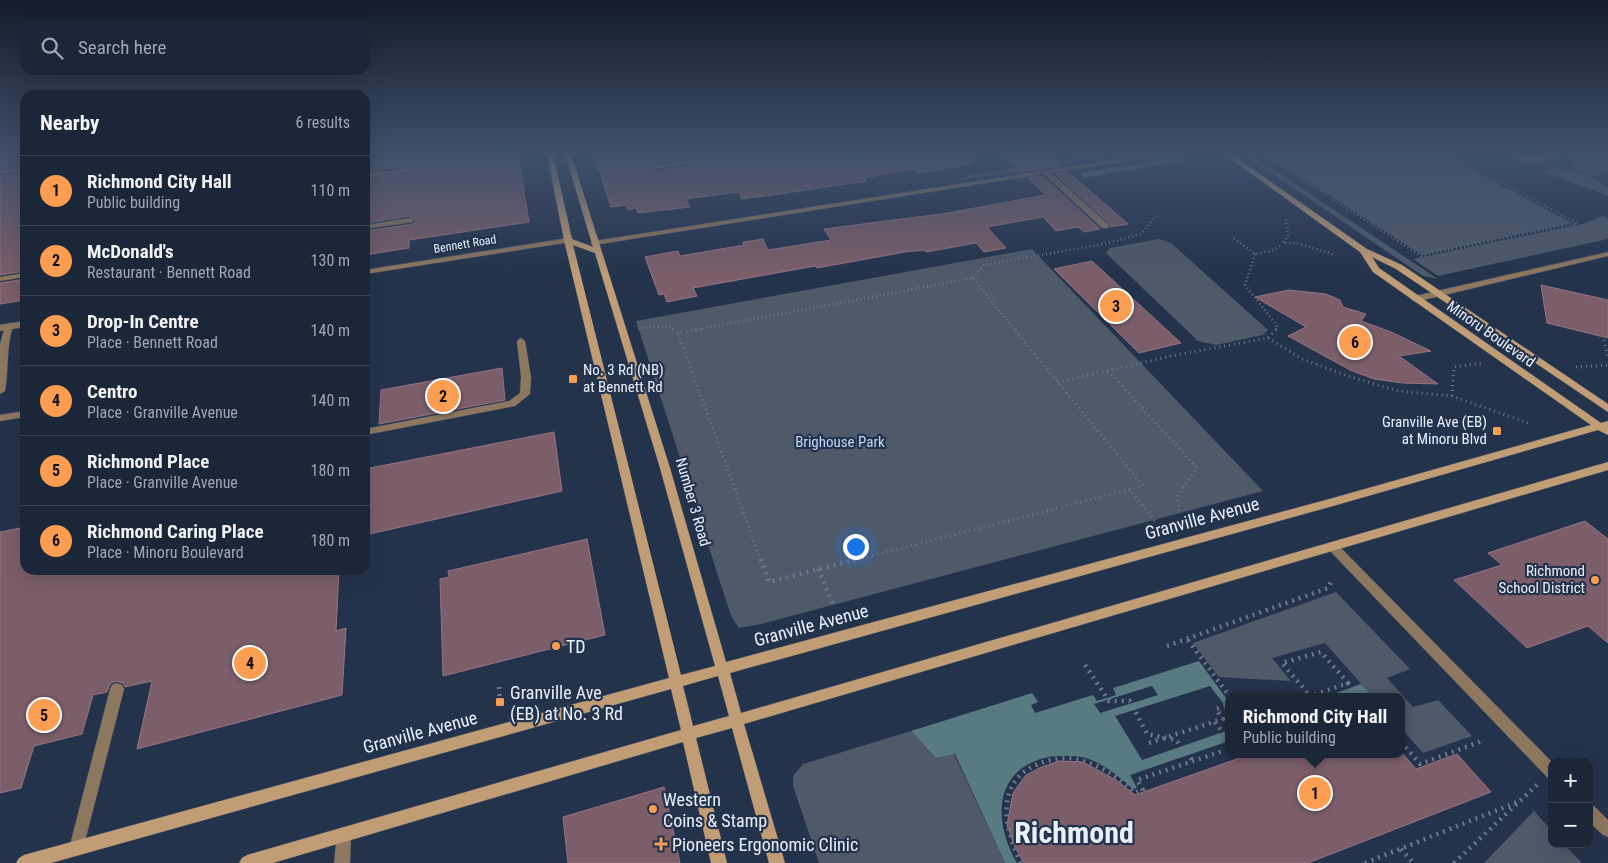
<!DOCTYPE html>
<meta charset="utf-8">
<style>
body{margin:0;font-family:"Roboto Condensed",sans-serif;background:#242e41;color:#f1f3f6}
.controls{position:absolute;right:15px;bottom:15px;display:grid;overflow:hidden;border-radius:10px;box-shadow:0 5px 20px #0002}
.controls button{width:45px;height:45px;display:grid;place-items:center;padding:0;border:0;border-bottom:1px solid #394353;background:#1b2639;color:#f1f3f6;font:25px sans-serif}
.you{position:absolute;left:855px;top:546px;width:18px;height:18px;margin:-12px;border:4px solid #fff;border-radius:50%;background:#1a73e8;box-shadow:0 0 0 8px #1a73e833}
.badge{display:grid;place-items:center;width:32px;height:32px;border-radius:50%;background:#fc9e52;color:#111;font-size:16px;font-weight:700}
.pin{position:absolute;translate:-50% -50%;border:2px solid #fff;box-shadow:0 1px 5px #0006}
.popup{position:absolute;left:1225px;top:693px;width:180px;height:65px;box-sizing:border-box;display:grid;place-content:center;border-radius:10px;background:#1b2639;filter:drop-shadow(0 1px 4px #0005);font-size:16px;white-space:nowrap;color:#a0a5ae}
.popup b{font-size:19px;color:#f1f3f6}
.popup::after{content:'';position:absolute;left:50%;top:100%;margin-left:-10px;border:10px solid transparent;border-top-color:#1b2639}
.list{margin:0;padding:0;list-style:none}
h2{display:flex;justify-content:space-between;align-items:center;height:65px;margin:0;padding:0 20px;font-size:21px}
h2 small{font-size:16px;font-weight:400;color:#a0a5ae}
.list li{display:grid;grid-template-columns:32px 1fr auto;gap:15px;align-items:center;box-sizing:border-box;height:70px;padding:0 20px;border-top:1px solid #394353}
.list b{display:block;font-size:19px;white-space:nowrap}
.list p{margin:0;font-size:16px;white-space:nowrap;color:#a0a5ae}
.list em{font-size:16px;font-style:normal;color:#a0a5ae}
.icon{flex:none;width:28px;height:28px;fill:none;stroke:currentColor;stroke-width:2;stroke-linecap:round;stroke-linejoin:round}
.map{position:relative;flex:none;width:1608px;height:863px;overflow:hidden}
.search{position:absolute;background:#1b2639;box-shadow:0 5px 20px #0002;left:20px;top:20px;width:350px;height:55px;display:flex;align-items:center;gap:12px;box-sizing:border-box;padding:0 18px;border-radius:15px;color:#a0a5ae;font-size:19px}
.panel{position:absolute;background:#1b2639;box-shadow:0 5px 20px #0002;left:20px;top:90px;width:350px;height:485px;border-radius:15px}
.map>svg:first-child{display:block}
.green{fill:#4e596a}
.water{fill:#587a82;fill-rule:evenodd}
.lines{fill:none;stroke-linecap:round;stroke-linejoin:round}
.stream{stroke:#587a82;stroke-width:5}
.building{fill:#7b5e69;stroke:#977381}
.lane-casing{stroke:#404e65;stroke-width:1}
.street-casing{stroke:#404e65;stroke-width:1}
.secondary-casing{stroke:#404e65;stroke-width:1}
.path-far2{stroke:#6a778c;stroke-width:2.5;stroke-dasharray:1 3;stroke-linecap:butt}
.path-far1{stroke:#6a778c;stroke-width:3;stroke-dasharray:1 4;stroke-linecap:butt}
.path{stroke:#6a778c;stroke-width:4.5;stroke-dasharray:2 5;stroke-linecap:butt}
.lane{fill:#8d775e;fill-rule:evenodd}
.street{fill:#8d775e;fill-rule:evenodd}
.secondary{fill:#c09d75;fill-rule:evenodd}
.poi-dot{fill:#fc9e52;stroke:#24334c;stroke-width:2}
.labels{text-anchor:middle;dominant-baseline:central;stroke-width:4.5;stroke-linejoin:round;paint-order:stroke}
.far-street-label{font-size:12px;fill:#e9f1ff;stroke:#24334c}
.street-label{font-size:15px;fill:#e9f1ff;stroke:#24334c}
.poi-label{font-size:15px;fill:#e9f1ff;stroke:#24334c;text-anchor:end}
.park-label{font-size:15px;fill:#bfd6fa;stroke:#24334c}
.near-street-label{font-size:18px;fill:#e9f1ff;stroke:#24334c}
.near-poi-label{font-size:18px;fill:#e9f1ff;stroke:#24334c;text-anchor:start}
.near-town-label{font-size:30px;font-weight:bold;fill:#e9f1ff;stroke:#24334c}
</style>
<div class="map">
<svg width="1608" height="863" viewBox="0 0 1608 863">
<rect width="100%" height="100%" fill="#24334c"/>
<!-- green -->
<path class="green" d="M1105,154H1124L1058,164C1053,169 973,178 959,180L968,175Z
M1243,154H1250L1438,279L1423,276Z
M1266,154H1443L1572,223L1422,255Z
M1575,154H1608V171L1592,177L1568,164H1579L1573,161Z
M1554,167L1582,173L1608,187V196L1544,172Z
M1603,216L1608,218V239L1438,276L1413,259L1582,224Z
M1159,239L1171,243L1268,330L1263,335L1216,345L1198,341L1106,253L1110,248Z
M1032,249L1263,491L761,624L739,628L731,616L636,321Z
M1336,592L1410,669L1387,678L1413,707L1438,700L1472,736L1423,753L1401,728V697H1373L1325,643L1272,658L1291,681L1219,677L1193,643Z
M911,731L936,758L954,754L1005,863H819L793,786V776L803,764Z
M1534,811L1552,831V844H1564L1582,863H1484Z"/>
<!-- water -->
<path class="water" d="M1199,661L1229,702V711L1210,686L1115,716L1142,760L1229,730V741L1130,775L1137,788L1133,789C1120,777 1106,766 1089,759C1076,755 1058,755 1044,758C992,772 994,824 1017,863H1005L955,754L936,758L911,731L1032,693L1038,702L1031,705L1035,713L1093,695L1097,701L1116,695L1113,688ZM1152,686L1158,695L1100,713L1094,704Z
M1361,684L1369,692L1356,697H1325Z"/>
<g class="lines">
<!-- stream -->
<path class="stream" d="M1084,175L1181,159"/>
</g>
<!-- building -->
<path class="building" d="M0,154H25V165L0,168Z
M401,154H518L529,222L409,240V248L365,255V231L413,224L416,221L410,216L365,223V180L413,171L409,166L365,172V158Z
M594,154H725L656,163L651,168L656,171L747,158L752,154H847L852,160L897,154H972L973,164L917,173L914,169L864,178L867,181L772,195L742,199L739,192L730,193L686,199L690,207L638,213L636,208L628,210L626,205L611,207Z
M1002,154H1046L1061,166L1021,172Z
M1068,172L1081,183L1128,224L1110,227L1109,223L1055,174Z
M25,173V271L0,275V176Z
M1043,176L1100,229L1084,232L1078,227L1056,231L1043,217L987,227L1006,248L984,252L976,243L926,252L924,250L905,252L817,268L815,266L693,288L697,296L667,302L664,294L659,295L645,257L678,251L680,256L744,245L743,242L763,239L768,250L831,240L824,229L948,213L1045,195L1028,178Z
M1092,261L1181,343L1139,353L1054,269Z
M25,279V300L0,304V283Z
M1541,285L1608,300V338L1547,323Z
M1289,290L1326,294L1340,300L1343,307L1366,314L1361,321L1391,332L1431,351L1399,356L1438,384L1403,383L1374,379L1350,370L1288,336L1306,327L1255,297Z
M502,368L505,400L379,424L381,390Z
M554,432L562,491L365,535V469Z
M1585,521L1608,539V643L1588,626L1527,648L1454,580L1502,565L1488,553Z
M25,527V570H339L336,631L346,628L342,695L137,749L152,681L125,687L123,683L116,681L110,684L107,692L93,695L82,734L34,746L21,788L0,793V532Z
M587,539L605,635L443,676L440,579L449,577L448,571Z
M1251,754H1403L1416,769L1457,754L1491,792L1308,863H1024L1015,847L1007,825L1013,793L1025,776L1039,768L1059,761L1083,762L1116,780L1135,795Z
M664,787L680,863H568L563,817Z"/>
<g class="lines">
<defs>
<path id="lane" d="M736,154H750L747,156L656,169L653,167L656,165Z
M1506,154L1539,157L1552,154H1559C1546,165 1519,163 1506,154Z
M25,167V171L0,174V170Z
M409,168L411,169V171L365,178V174Z
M410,218L414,220L413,222L365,229V225Z
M1608,252V256L1415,302L1411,299L1415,296Z
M25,273V277L0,281V277Z
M9,323L13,326C6,347 9,369 5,391L0,394V344L5,326Z
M521,338L525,341L531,377L530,394L515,406L365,435V429L509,401L520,393L521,377L517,341Z
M25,411V417L0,421V415Z
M1334,544L1338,545L1552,762V779L1547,777L1330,551L1328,548L1330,545Z
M117,683L122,685L124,689L83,849L81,854L76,856L71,854L69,849L110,689L112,685Z
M1589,804L1594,806L1608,820V837L1603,835L1589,822Z
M344,827L349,829L351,834L350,863H334L337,834L339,829Z"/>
<path id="street" d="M1150,154H1163L1160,156L1051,173L1108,224V228H1102L1044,174L594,245L590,243L594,241Z
M568,238H571V242L365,274V270Z
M25,321V327L0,331V325Z"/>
<path id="secondary" d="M547,154H553L572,239L593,247L565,154H571L670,468L726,662L1333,498L1591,425L1373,272L1360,252L1224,154H1231L1367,249L1402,265L1608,404V412L1396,269L1372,257L1379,268L1601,423L1608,421V435L1598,430L1333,506L730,673L741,713L1608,462V470L744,724L785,863H769L732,728L696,738L727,863H711L683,742L273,863H239L242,858L247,855L681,730L671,689L51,863H16L19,858L24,855L669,678L564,240ZM573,245L595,253L660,468L715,666L681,675ZM718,676L729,716L693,726L683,686Z"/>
</defs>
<!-- lane casing -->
<use href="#lane" class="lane-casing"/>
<!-- street casing -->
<use href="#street" class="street-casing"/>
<!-- secondary casing -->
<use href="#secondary" class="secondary-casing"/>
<!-- path-far2 -->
<path class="path-far2" d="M1263,154L1421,256L1577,223L1447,154
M1286,219L1288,236L1283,243H1296L1333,254
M1234,238L1255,254L1274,250L1282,244
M1255,254L1245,285L1278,327L1275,330
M973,278L984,265L1104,244L1141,234L1157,215
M638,328L669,326L674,330
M695,330L973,278L1015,330"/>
<!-- path-far1 -->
<path class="path-far1" d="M672,329L678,333
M702,329L678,333L761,561
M1268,338L1302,359L1348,376L1398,391L1452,396L1528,423
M1604,340L1608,358
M1576,367L1608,365
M1108,371L1197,468L1177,497L1180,515
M1058,382L1176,355L1268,338L1277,329
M1452,396L1454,367L1482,363
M1129,489L1155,521
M853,561L1143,486L1014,329"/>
<!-- path -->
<path class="path" d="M761,559L769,582L858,559
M818,569L834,607
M1188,640L1230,697
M1167,646L1328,588L1331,582
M1085,665L1109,701H1130L1147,734L1176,740L1193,761
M1348,683L1360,697
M499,687L500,702
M1308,697L1348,683L1321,652L1282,663L1310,696
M1215,722L1229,741
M1401,742L1420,764L1482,741
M1149,743L1223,719L1216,709L1229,705
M1401,849L1413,863
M1021,863C1004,829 994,782 1038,764C1051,759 1065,756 1079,760C1101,765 1119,778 1135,793L1143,790L1137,780L1229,749
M1365,863L1520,801
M1454,863L1539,783"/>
<!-- lane -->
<use href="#lane" class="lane"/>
<!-- street -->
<use href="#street" class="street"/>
<!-- secondary -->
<use href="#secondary" class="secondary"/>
</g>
<!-- sky -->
<linearGradient id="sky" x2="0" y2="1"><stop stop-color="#141c2a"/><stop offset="0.56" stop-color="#3f506c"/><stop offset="1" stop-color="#3f506c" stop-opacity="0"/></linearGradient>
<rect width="1608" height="274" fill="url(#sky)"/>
<!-- markers -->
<g class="poi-dot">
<rect x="568" y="374" width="10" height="10" rx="2.5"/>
<rect x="1492" y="426" width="10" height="10" rx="2.5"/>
<circle cx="1595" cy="580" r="5"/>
<circle cx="556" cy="646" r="5"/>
<rect x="495" y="697" width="10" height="10" rx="2.5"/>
<circle cx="653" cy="809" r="5"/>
<path d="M658.5 836.5h5v5h5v5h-5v5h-5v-5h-5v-5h5z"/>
</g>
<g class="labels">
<!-- far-street labels -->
<g class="far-street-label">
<text transform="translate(465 244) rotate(-9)">Bennett Road</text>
</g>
<!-- street labels -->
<g class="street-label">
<text transform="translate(1491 334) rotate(35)">Minoru Boulevard</text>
<text transform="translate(693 502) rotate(74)">Number 3 Road</text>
</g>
<!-- poi labels -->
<g class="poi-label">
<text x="583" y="370" text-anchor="start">No. 3 Rd (NB)<tspan x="583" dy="17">at Bennett Rd</tspan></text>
<text x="1487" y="422">Granville Ave (EB)<tspan x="1487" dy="17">at Minoru Blvd</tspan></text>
<text x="1585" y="571">Richmond<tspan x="1585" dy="17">School District</tspan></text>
</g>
<!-- park labels -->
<g class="park-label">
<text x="840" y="442">Brighouse Park</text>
</g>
<!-- near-street labels -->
<g class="near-street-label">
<text transform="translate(1202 518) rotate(-15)">Granville Avenue</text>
<text transform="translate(811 625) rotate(-15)">Granville Avenue</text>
<text transform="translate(420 732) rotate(-15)">Granville Avenue</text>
</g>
<!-- near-poi labels -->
<g class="near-poi-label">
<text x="566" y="646">TD</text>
<text x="510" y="692">Granville Ave<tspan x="510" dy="21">(EB) at No. 3 Rd</tspan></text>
<text x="663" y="799">Western<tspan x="663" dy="21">Coins &amp; Stamp</tspan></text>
<text x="672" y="844">Pioneers Ergonomic Clinic</text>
</g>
<!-- near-town labels -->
<g class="near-town-label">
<text x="1074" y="832">Richmond</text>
</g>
</g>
</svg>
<div class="controls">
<button>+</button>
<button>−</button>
</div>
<div class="you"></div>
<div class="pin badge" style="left:1315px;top:793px">1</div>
<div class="popup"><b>Richmond City Hall</b>Public building</div>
<div class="pin badge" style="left:443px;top:396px">2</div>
<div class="pin badge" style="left:1116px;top:306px">3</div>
<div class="pin badge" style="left:250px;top:663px">4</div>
<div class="pin badge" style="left:44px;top:715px">5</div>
<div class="pin badge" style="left:1355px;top:342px">6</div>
<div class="search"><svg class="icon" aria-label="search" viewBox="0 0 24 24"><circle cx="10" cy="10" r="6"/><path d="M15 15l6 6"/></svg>Search here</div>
<section class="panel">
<h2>Nearby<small>6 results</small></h2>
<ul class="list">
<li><span class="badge">1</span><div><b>Richmond City Hall</b><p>Public building</p></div><em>110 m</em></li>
<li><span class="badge">2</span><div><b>McDonald's</b><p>Restaurant · Bennett Road</p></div><em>130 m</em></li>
<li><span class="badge">3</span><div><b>Drop-In Centre</b><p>Place · Bennett Road</p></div><em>140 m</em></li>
<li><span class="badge">4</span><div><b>Centro</b><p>Place · Granville Avenue</p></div><em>140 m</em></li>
<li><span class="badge">5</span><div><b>Richmond Place</b><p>Place · Granville Avenue</p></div><em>180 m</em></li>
<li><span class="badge">6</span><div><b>Richmond Caring Place</b><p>Place · Minoru Boulevard</p></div><em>180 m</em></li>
</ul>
</section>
</div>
